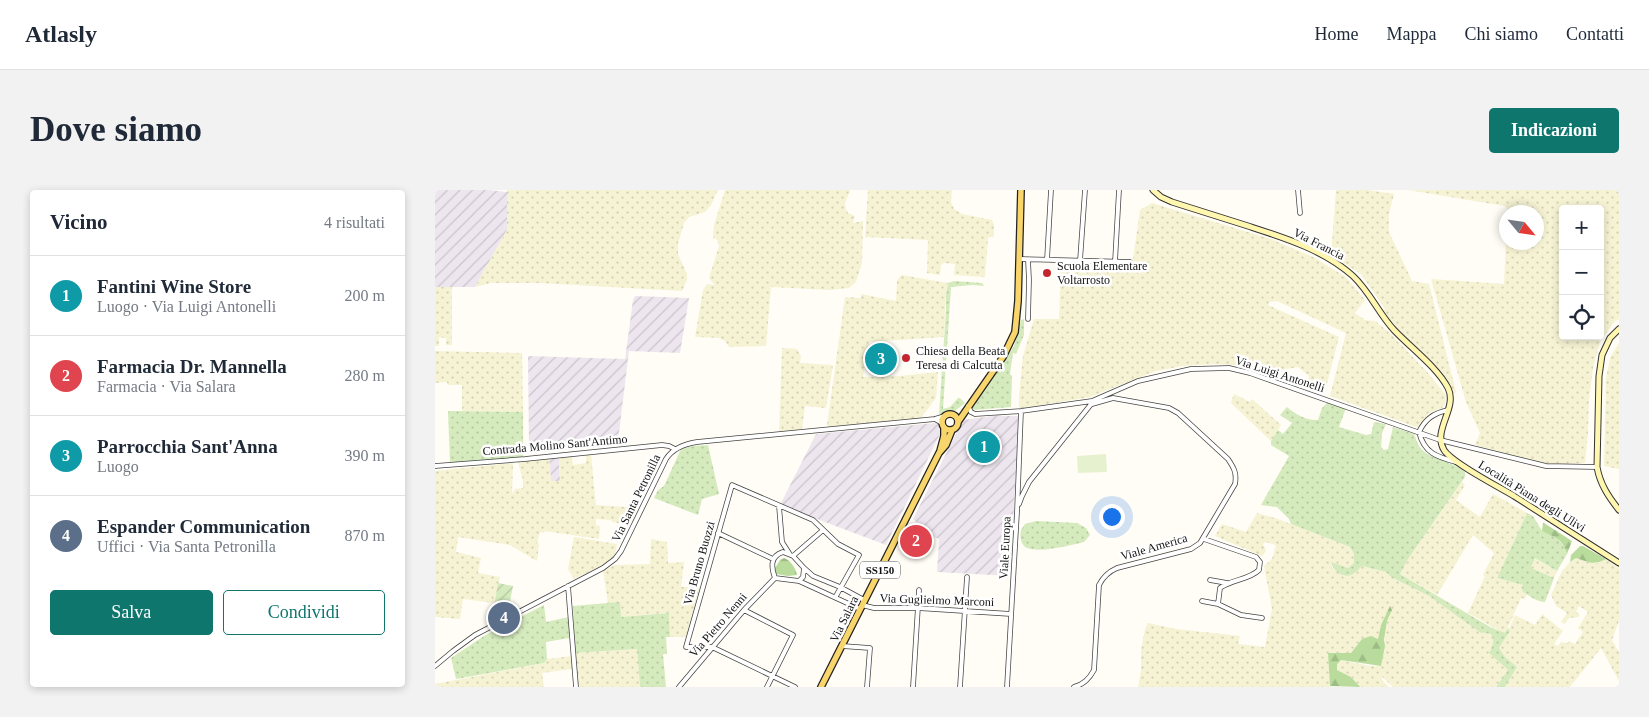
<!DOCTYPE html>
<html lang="it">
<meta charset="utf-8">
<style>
body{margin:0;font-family:Georgia,serif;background:#f2f2f3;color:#1f2937}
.controls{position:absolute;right:15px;top:15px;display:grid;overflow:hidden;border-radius:5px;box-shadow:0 2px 8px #0003}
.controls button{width:45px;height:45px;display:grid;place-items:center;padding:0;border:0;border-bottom:1px solid #e0e1e3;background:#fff;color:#1f2937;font:25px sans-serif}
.compass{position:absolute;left:1064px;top:15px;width:45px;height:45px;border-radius:50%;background:#fff;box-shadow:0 2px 8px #0003;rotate:119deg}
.you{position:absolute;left:676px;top:326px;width:18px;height:18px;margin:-12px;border:4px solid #fff;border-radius:50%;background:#1a73e8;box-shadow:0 0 0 8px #1a73e833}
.badge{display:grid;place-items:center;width:32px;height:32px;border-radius:50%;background:#0f766e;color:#fff;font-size:16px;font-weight:700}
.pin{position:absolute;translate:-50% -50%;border:2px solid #fff;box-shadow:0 1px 5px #0006}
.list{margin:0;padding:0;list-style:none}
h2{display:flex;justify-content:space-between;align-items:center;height:65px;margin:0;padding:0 20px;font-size:21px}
h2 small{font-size:16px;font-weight:400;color:#747a83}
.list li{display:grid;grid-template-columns:32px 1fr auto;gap:15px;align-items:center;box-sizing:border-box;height:80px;padding:0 20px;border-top:1px solid #e0e1e3}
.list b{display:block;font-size:19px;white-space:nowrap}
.list p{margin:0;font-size:16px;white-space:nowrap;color:#747a83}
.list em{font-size:16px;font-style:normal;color:#747a83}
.actions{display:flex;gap:10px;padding:15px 20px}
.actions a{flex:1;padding:11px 0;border:1px solid #0f766e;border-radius:5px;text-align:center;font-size:18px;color:#0f766e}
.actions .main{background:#0f766e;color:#fff}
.icon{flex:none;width:28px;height:28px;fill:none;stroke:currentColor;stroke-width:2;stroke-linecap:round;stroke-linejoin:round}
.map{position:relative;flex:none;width:1184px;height:497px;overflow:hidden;border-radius:5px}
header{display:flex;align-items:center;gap:30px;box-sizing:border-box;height:70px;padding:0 25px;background:#fff;border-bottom:1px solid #e0e1e3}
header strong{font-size:24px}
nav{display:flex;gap:28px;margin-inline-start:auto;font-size:18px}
.intro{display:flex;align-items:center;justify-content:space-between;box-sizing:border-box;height:120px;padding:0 30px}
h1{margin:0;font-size:35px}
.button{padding:12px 22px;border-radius:5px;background:#0f766e;color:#fff;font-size:18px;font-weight:700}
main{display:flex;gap:30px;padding:0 30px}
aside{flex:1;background:#fff;border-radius:5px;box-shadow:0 2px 8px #0003}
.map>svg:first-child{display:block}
.industrial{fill:url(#industrial-furrows)}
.farmland{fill:url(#farmland-dots);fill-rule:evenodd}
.grass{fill:url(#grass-dots)}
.forest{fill:url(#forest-firs)}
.garden{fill:url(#garden-furrows)}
.pitch{fill:#e6f2cf}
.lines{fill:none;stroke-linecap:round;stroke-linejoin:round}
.street-casing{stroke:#444;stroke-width:5.5}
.secondary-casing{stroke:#333;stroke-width:7}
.primary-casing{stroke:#222;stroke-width:8}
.street{stroke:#fff;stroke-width:4}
.secondary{stroke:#fff6b0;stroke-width:5}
.primary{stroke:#f9d66b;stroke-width:5.5}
.poi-dot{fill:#c4262e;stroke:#fff;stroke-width:2}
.labels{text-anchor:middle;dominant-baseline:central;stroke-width:5;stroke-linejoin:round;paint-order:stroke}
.shield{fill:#fff;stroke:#585858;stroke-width:1}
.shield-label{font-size:11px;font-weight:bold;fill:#111}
.street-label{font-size:12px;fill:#111;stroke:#fff}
.poi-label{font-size:12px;fill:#111;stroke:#fff;text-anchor:start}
</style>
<header>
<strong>Atlasly</strong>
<nav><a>Home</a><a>Mappa</a><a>Chi siamo</a><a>Contatti</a></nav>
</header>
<div class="intro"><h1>Dove siamo</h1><a class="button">Indicazioni</a></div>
<main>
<aside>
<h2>Vicino<small>4 risultati</small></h2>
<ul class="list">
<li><span class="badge" style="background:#0f9aa8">1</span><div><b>Fantini Wine Store</b><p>Luogo · Via Luigi Antonelli</p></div><em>200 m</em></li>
<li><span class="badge" style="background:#e0444e">2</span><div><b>Farmacia Dr. Mannella</b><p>Farmacia · Via Salara</p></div><em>280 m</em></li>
<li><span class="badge" style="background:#0f9aa8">3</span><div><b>Parrocchia Sant'Anna</b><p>Luogo</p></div><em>390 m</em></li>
<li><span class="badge" style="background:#5c6f8a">4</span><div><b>Espander Communication</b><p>Uffici · Via Santa Petronilla</p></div><em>870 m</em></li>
</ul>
<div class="actions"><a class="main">Salva</a><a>Condividi</a></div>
</aside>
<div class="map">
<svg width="1184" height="497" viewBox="0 0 1184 497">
<defs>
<pattern id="industrial-furrows" width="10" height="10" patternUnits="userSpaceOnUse" patternTransform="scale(1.25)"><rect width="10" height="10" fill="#eee6ef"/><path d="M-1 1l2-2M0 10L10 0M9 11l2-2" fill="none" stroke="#cbc4cc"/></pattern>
<pattern id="farmland-dots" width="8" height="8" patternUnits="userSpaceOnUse" patternTransform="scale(1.25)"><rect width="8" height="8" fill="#f6f3d4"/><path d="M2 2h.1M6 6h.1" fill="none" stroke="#d2cfb5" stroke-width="1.8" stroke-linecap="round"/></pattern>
<pattern id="grass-dots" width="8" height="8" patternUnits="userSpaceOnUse" patternTransform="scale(1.25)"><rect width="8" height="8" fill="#d5ebbd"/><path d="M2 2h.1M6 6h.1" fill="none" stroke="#b6c8a1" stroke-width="1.8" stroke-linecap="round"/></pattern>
<pattern id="forest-firs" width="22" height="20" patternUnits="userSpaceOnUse" patternTransform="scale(1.25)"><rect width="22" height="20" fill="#b9dc9c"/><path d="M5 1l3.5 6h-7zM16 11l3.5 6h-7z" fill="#9ebc85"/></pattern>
<pattern id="garden-furrows" width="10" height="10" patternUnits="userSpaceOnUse" patternTransform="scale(1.25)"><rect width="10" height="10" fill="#d5ebbd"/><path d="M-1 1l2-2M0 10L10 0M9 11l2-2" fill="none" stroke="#b6c8a1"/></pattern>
</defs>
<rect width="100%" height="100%" fill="#fffdf5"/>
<!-- industrial -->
<path class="industrial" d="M0,0H53L72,2V40L40,97H0Z
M200,106L254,108L245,163L194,161L183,251L94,260L93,166L190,169L198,110Z
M565,225L567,226H583L584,229L575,386L502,382L504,349L502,348L484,346L485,335L478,329L528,230Z
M500,233L504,234L506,242L451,355L345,315L381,244Z
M124,267L125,291H116L114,269Z"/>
<!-- farmland -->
<path class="farmland" d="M72,0H283L276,15L270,22L254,27L249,33L243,54V64L252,84V90L247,101L104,93H56L40,97L72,40Z
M290,0H415L410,14L411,19L413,23L420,26L418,33L428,31L427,73L421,92L414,98L395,100L336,97L331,156L294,157L290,151L284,148L260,147L268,100L272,94L280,95L276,91L274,88L284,56L283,51L280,48L278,49L279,35Z
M433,0H517L516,12L519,19L527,24L557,30L559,35V46L553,48L550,87L519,85L520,74L509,73L506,75L505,85L492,83L493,50L430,47Z
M901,0H933L959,4L954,24V42L977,91L994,94L1021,202L1019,204L1008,190L946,122L950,119L926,84L896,65Z
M973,0H1184V129L1180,131L1165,152L1158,178L1154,211L1153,243L1150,273L1112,275L1040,255L1045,243L1031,212L996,89L1069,94L1071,50L1072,52H1102V22H1073V20L1070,16ZM1128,19H1165V146H1128Z
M717,13L836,49L878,67L911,87L930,110L920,123L930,130L940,131L956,144L993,183L1011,205L1010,214L1007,218L994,223L984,238L895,206L911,143L842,111L834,112L833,115L904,147L889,205L871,199L874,186L863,177L845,180V192L810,181L811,178L798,175L781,174L748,176L721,181L655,207L584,219V206L588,166L599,129H624L626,75H697L705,20Z
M466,85L513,93L511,106L509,147L434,152L428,187L465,186L503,182L501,208L486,228L394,237L392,235L410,107L426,108V104L461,111L462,91Z
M0,97H17V155H11V148L4,147V156H0Z
M1184,153V279L1169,276L1171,188L1175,168Z
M347,158L362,159L366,166L365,173L398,175L391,218L370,216L367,239L344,242Z
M0,161L87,163L88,222L27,221V195H13L12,192L0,193Z
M799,204L815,212L817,209L846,235L836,251L798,215L796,213Z
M151,265H156L161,315L206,318L197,335L177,332L176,330L161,329V335L165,336L164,349L110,341L109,343L105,342L102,353L104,354L102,371L75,355L23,347L21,362L46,368L43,383L65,387L59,413L28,409L25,429L0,427V281L78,273L77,304L80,299L88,298V290L83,272L114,269L116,291H125L124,267H137L138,275L151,273Z
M1027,292L1030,295L1021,310L1045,327L1058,304L1092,323L1062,388L1089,395L1087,400L1092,404L1090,409L1086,408L1070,444L1033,423L1050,386L1048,385L1059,363L1038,345L1002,405L965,384L973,369Z
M822,323L843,329L915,357L919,364V373L913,378L896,373L897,378L904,383L909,386L916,384L927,376L951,382L956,387L994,406L1046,442H1052L1056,444L1059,447V451L1054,463L1073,480L1061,497H958L946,486L947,490L954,497H925L916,487L902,480V474L906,470L936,476H946L952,431L956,424L946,435L944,449L923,454L916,463L899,464L895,496L897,497H703L706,481V460L710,439L713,433L741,439L805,446L803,454L830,457L837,419L829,376L837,369L841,355L831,352L828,354L831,360L829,364L827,366L780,346L787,334L811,342Z
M139,347L182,354L180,366L167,376L139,389L133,379Z
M216,349L232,352L233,373L249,372L246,397H265L251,447H235L234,423L185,427V412L173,414L168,380L180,375L215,374Z
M1100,368L1122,381L1119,388L1096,378Z
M1141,368L1152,372L1163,373L1171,369L1184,378V431L1177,450L1184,462V491L1166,458L1135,497H1070L1082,477L1070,467L1064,458L1075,441L1074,439L1080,425L1100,435L1107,424L1128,441L1119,454L1123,456L1126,452L1133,453L1134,451L1140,454L1148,442L1143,438L1153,422L1144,416L1141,422L1145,425L1144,427L1134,428L1130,434L1126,432L1132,423L1121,416L1116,405L1127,381L1135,372Z
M202,459L205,497H142L140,463Z
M137,466V479L107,483L109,497H0V494L109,473L112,469Z"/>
<!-- grass -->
<path class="grass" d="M519,91L547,93L549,96L537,95L516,97L508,219L515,217L523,208H525L530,213L520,221L504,224L511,120V106L513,93Z
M589,129V145L581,164L578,163L575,184L577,186L576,217L538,220L537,219L579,156L586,130Z
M893,212L911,218L904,237L931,245L936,244L939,232L951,234L947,243L946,257L949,260L953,259L958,237L979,244C981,248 982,253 984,256C995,271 1017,270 1030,282V287L973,369L965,384L1057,438L1070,443L1073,438L1075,441L1064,458L1070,467L1082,477L1070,497H1061L1073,480L1054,463C1059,453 1063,441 1046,443L994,406L956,387L951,382L927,376C924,379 920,383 916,385C907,388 898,381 896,372L913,378L919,373V364L915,357L856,334L854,329L842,317L826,315L854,266L836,255V251L843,240L848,244L857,233L845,225L852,217C860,224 872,231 883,230L887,218Z
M13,221L88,222V268L15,273Z
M273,255L284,304L267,309L263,325L219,308L223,300L229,296L246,259L258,256Z
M1092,323L1098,326L1107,341L1123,348L1130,358L1132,364L1122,381L1100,368L1096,378L1119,388L1110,412C1101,412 1094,405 1087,401L1088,395L1062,388Z
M601,331L642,333L651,338L655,345L649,352C637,355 598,365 589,356C585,351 585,345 586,340L590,334Z
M185,412L186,427L234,423L235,447H231L232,464H228L231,497H205L202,459L140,463L138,416Z
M109,415L111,432L134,427V448L111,452L112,469L109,473L21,489L16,468L49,446Z"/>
<!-- forest -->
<path class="forest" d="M1108,333H1109L1137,351L1132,364C1127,347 1120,348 1107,341Z
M1145,356H1148L1171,369C1159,376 1153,372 1141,368L1135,372L1136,365Z
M349,368C355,370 361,378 362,385L353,386L341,384L340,378L345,370Z
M955,416L957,420L952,431L949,450L950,456L946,476L906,470L902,474V480L916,487L925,497L895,496L893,463H916L927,449L936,446L943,449L946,435Z"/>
<!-- garden -->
<path class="garden" d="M63,393L78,396L73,421L70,424L58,422Z"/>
<!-- pitch -->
<path class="pitch" d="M671,264L672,282L643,283L642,266Z"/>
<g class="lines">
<defs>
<path id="street" d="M863,0L865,23
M584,69L695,72
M593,70L594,90L593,129
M612,70L616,0
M645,71L650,0
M680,72L684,0
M533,216L536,222L540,224L586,221L657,211L703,191L756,179L794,178L815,183L1005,250L1111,276L1162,277
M1013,220C999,223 990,229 984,242C989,263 1002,267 1021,272
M500,229L507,233
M0,276L90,269L227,255L234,256L240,259
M584,314L587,306L594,292L657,213
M344,316L347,352L354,363
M283,343L338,369
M769,349L821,367L825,372L824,380C814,390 797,389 785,398L783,414L806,425L827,428
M348,362L358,366L369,378L368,387L364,391L340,388C336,377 335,366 348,362Z
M358,366L388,340
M369,378L378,386L405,397L429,410
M775,390L792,393
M364,391L425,419
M133,396L141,497
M767,411L783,414
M427,415L439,418H483L576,424
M309,420L358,445L332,497
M407,456L435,458L432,497
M0,476L18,461L40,445L168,378L180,369L186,361L231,269C238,258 249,254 262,252L500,229L510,226
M244,497L309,420L340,388
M360,497L277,457H251L297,295L378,330L403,354L424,365L401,406
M478,497L484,400
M525,497L532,387
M572,497L582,322L586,221
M639,497C649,494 654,489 659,480L664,395C668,387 673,382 682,378L756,359L765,353L800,294C802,283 799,278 793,269L743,223L734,218L678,208L657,214"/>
<path id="secondary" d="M718,0L726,7L737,12C763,20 788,28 813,36C850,48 889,60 918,86C935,102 944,124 959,140C976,158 1002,177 1013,198C1023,218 997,240 1009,260C1017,273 1064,297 1079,306C1114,328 1149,351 1184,373
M1184,139L1175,148L1167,165L1164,186L1162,277C1165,294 1173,306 1184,320"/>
<path id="primary" d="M507 232a8 8 0 1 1 16 0a8 8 0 1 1-16 0Z
M523,232L568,167L580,142L583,111L586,0
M505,261L509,246V238
M386,497L504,263L511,255L517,240"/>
</defs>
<!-- street casing -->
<use href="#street" class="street-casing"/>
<!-- secondary casing -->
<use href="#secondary" class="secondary-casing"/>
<!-- primary casing -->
<use href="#primary" class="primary-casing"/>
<!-- street -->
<use href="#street" class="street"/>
<!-- secondary -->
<use href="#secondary" class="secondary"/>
<!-- primary -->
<use href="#primary" class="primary"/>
</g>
<!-- markers -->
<g class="poi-dot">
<circle cx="612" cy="83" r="5"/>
<circle cx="471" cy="168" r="5"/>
</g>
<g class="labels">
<!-- shield labels -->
<rect class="shield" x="425" y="371.5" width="40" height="17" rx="4"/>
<g class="shield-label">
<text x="445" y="380">SS150</text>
</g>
<!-- street labels -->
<g class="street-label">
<text transform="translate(884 54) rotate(27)">Via Francia</text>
<text transform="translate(845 184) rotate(18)">Via Luigi Antonelli</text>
<text transform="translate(120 255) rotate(-5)">Contrada Molino Sant'Antimo</text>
<text transform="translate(1097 306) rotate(32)">Località Piana degli Ulivi</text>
<text transform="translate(201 308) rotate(-64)">Via Santa Petronilla</text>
<text transform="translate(719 357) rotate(-16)">Viale America</text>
<text transform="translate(570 358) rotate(-87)">Viale Europa</text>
<text transform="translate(264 373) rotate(-74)">Via Bruno Buozzi</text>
<text transform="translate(502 410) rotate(2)">Via Guglielmo Marconi</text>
<text transform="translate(409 429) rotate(-64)">Via Salara</text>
<text transform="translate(283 435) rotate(-49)">Via Pietro Nenni</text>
</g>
<!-- poi labels -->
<g class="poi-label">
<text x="622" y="76">Scuola Elementare<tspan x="622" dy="14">Voltarrosto</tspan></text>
<text x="481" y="161">Chiesa della Beata<tspan x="481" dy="14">Teresa di Calcutta</tspan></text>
</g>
</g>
</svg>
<div class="controls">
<button>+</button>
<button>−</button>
<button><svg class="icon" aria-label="locate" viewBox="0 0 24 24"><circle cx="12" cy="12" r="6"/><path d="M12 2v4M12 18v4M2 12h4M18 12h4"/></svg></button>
</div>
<svg class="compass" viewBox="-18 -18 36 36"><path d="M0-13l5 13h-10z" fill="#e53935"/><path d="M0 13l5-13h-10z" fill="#747a83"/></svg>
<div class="you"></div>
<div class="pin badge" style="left:549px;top:257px;background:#0f9aa8">1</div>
<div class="pin badge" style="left:481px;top:351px;background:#e0444e">2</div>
<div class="pin badge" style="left:446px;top:169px;background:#0f9aa8">3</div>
<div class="pin badge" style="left:69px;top:428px;background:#5c6f8a">4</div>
</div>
</main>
